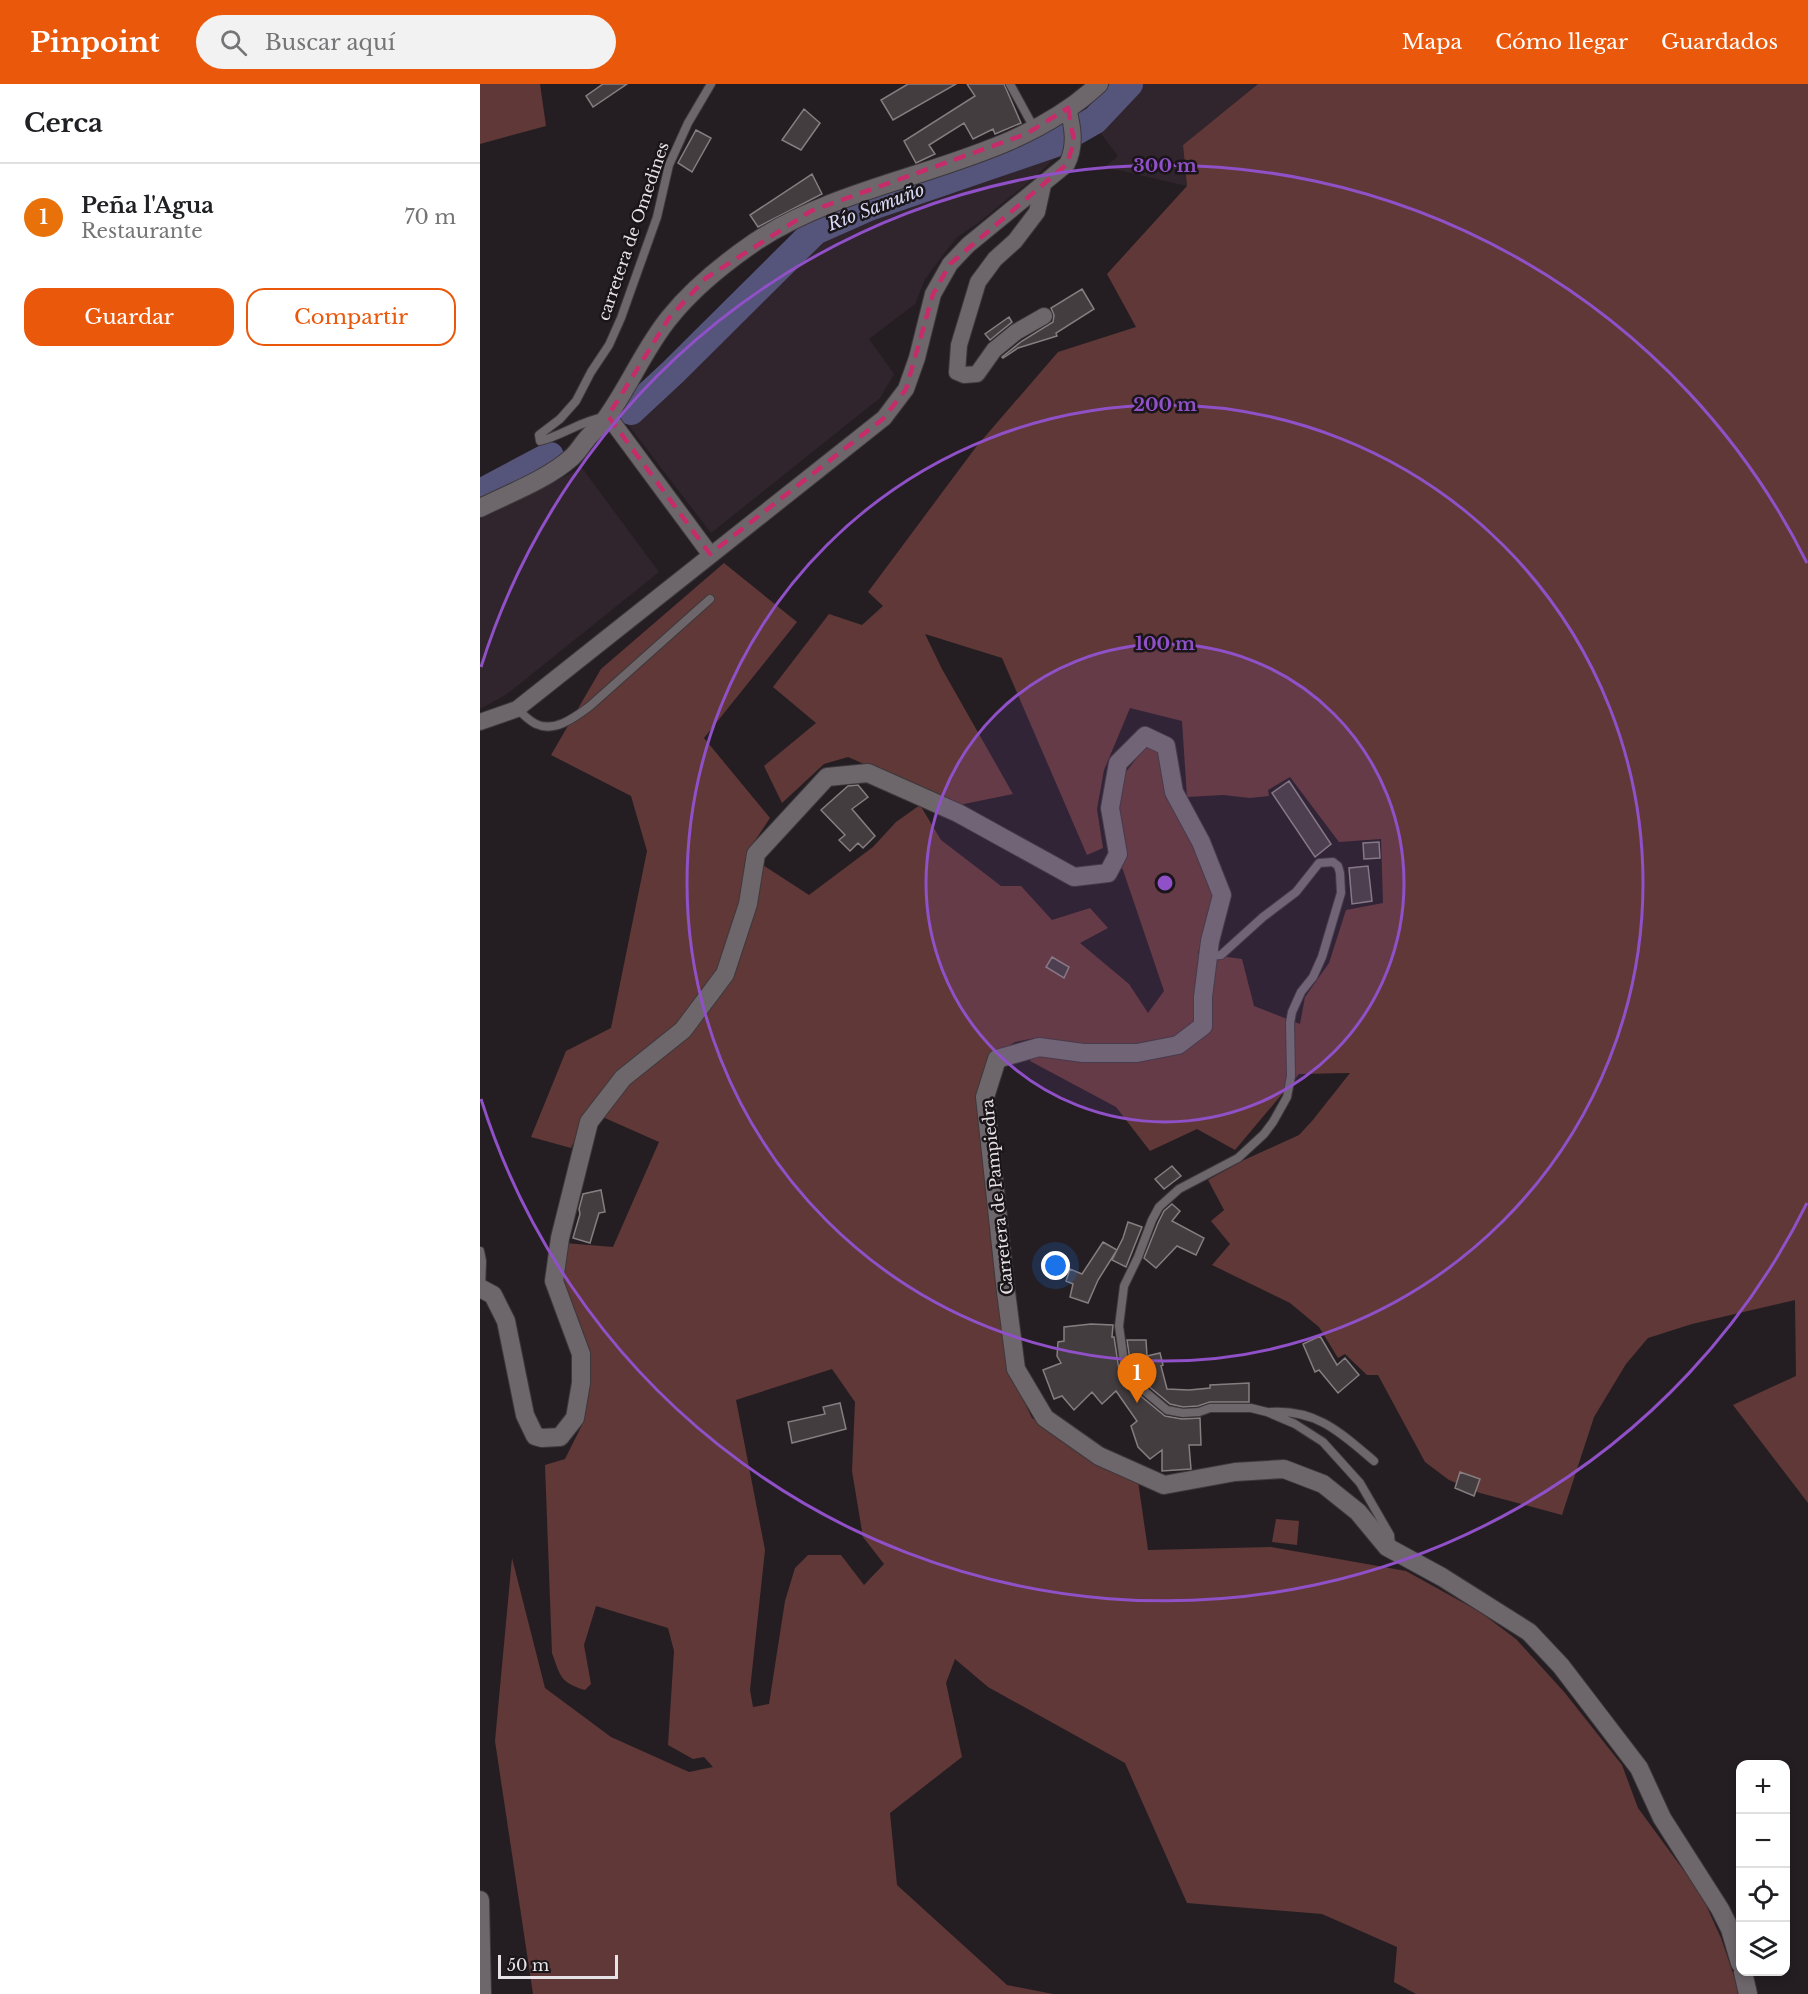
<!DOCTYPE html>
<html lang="es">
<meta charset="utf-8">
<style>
body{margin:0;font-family:"Libre Baskerville",serif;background:#f2f2f2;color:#202124}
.controls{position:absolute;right:18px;bottom:18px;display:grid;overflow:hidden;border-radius:12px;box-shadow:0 3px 9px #0003}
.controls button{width:54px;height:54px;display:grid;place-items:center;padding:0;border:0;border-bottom:2px solid #e0e0e0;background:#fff;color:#202124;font:30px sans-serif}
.scale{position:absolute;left:18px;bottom:15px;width:120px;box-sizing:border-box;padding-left:6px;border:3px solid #e6e2e5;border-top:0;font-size:16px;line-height:21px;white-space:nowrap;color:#e6e2e5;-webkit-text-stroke:4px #1a1519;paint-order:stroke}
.you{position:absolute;left:576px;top:1182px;width:21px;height:21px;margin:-15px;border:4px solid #fff;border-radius:50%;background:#1a73e8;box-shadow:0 0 0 9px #1a73e833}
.badge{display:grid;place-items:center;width:39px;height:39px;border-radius:50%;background:#ea580c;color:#fff;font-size:20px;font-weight:700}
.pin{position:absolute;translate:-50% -50px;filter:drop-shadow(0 2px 3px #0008)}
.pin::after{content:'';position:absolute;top:32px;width:21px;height:18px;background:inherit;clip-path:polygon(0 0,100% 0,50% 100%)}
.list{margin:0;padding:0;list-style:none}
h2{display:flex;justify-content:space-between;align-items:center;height:78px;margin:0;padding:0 24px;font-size:26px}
h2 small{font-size:20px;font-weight:400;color:#757577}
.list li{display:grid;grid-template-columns:39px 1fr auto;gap:18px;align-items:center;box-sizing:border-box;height:108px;padding:0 24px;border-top:2px solid #e0e0e0}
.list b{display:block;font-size:22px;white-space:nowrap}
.list p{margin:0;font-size:20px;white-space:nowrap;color:#757577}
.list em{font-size:20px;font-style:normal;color:#757577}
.actions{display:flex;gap:12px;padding:18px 24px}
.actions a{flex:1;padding:14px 0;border:2px solid #ea580c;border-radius:18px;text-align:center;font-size:21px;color:#ea580c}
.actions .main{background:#ea580c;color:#fff}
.icon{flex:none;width:33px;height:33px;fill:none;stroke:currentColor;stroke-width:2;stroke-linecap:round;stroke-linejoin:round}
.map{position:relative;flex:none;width:1328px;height:1910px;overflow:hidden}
header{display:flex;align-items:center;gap:36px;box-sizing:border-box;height:84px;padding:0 30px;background:#ea580c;color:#fff}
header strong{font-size:28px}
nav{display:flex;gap:33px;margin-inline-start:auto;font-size:21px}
.search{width:420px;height:54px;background:#f2f2f2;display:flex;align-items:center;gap:15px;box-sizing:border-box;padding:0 21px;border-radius:33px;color:#757577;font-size:22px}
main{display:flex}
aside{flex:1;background:#fff}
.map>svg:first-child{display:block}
.built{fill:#30252d}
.green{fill:#603837;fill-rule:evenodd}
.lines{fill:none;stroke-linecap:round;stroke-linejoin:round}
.river{stroke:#55547b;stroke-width:28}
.building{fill:#443d3f;stroke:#867d7f;stroke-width:1.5}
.lane-casing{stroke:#3d383c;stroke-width:10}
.street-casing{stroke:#3d383c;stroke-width:18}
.secondary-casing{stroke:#3d383c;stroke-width:20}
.lane{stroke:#6d676c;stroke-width:8}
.street{stroke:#6d676c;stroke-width:16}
.secondary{stroke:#6d676c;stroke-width:18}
.marked{fill:none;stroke:#c62c69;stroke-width:4.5;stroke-dasharray:12 8;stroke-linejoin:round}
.ring{fill:none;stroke:#9050c7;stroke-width:3}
.labels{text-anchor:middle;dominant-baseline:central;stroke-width:5;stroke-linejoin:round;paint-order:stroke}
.street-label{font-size:16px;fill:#e6e2e5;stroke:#1a1519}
.water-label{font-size:18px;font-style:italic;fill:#d8d9f4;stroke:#1a1519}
.centre{fill:#9050c7;stroke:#1a1519;stroke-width:3}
.ring-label{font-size:18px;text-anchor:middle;font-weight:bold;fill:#9050c7;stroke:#1a1519;stroke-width:5;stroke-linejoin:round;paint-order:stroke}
</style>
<header>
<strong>Pinpoint</strong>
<div class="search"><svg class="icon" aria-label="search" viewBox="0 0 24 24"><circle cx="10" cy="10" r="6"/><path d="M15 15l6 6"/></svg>Buscar aquí</div>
<nav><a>Mapa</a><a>Cómo llegar</a><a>Guardados</a></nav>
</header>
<main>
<aside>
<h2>Cerca<small></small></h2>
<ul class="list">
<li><span class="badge" style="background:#e8710a">1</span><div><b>Peña l'Agua</b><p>Restaurante</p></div><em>70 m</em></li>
</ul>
<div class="actions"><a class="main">Guardar</a><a>Compartir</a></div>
</aside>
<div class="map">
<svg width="1328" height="1910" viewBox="0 0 1328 1910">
<rect width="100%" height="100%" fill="#241e23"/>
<!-- built -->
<path class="built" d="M658,0H778L703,61L707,102L625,83L638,72L616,43Z
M580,65L578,71L556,92L498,139L477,153L445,195L435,220L389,255L414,290L400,314L231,449L146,338L195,293L336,152L394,127Z
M102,384L179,488L27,610L0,625V435Z"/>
<!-- green -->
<path class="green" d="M0,0H60L66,42L0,60Z
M778,0H1328V1419L1253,1321L1316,1292L1315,1216L1212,1240L1168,1254L1146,1280L1114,1333L1082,1431L1000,1409L969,1396L945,1378L898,1291H887L865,1270L858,1274L839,1243L810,1219L732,1181L750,1160L731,1137L744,1126L728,1096L764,1076L819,1051L832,1037L870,989L819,990L755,1066L717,1045L670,1067L636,1023L550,977L560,953L535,958L512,972L500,997L497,1018L512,1133L518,1218L529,1286L552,1334L617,1378L658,1397L668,1466L791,1463L926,1487L1000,1528L1036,1555L1085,1609L1142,1681L1158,1724L1221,1810L1241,1854L1255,1895L1258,1910H936L914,1898L917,1863L842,1830L707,1819L645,1679L508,1603L475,1575L466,1599L482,1673L410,1729L417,1801L527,1901L573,1910H53L15,1657L32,1474L65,1604L131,1653L209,1688L233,1683L224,1673L213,1675L188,1661L194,1567L188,1544L116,1522L104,1561L111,1600L105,1606C80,1599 80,1591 72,1569L65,1381L85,1375L102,1341L107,1273L81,1196L85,1159L133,1163L179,1058L109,1027L91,1064L51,1053L86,967L131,944L167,767L151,712L71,671L121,585L244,479L317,538L224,654L290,734L266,770L329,811L393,763L416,738L440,721L461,756L521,802H541L572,836L610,824L628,844L600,859L649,900L668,929L684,907L643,786L627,746L645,689L667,661L680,667L689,709L735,812L718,869L762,875L774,922L820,940L825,913L849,879L866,826L903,819L901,755L859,758L810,693L788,706L789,712L770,714L743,711L707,713L702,637L650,624L624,686L617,725L623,764L607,771L522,574L445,550L462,585L533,710L479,721L368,673L344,680L302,719L284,682L336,639L293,603L349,530L382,541L403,522L388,508L496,363L578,268L656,243L627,190L707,102L703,61ZM352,1285L375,1318L372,1387L383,1453L404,1480L384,1501L361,1471H328L315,1484L305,1517L289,1620L273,1623L270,1606L285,1466L256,1316Z
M796,1435L819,1437L817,1461L792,1458Z"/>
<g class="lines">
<!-- river -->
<path class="river" d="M151,327L193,288L335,147L389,123L573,60L615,36L649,0
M0,409L70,372"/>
</g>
<!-- building -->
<path class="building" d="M123,0H147L113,23L106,12Z
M428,0H476L413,36L401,16Z
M487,0H524L541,39L515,50L513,45L493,55L484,39L449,61L455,70L436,79L424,57L495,12Z
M324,25L340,39L321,66L302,56Z
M216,46L231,54L212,88L198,79Z
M332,90L342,110L278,143L270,131Z
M602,205L614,225L576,249L577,252L538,264L523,274L522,273L542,257L573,238L574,231L571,224Z
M529,233L532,238L510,256L505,250Z
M809,697L851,760L835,773L792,709Z
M378,701L388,713L372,725L395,752L383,764L378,759L370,767L359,756L365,751L341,726L368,702Z
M899,758L900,774L884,775L883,759Z
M888,782L892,817L872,820L869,784Z
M572,873L589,883L584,894L566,883Z
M692,1082L701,1092L684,1105L675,1095Z
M121,1106L125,1128L119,1129L110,1159L93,1154L100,1130L99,1125L103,1110Z
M692,1120L700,1127L692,1137L724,1154L716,1171L697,1162L676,1184L664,1174L678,1139L684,1127Z
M648,1138L662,1143L646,1183L632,1176L643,1154Z
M623,1158L637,1166L618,1196L608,1219L590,1213L593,1200L586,1197L590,1185L602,1190Z
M611,1240L633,1241L632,1253H634L639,1286L645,1299L685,1332L702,1335L720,1334L721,1361H709L711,1385L682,1387V1366L670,1375L658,1363L651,1342L657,1337L636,1307L622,1320L612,1308L594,1326L582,1312L574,1315L563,1286L581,1279L577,1272L578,1258L584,1257V1243Z
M840,1252L857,1281L865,1274L879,1291L858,1309L839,1286L835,1288L823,1260Z
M647,1256H666L667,1272L680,1269L683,1281L681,1282L687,1305L709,1306L730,1304V1301L769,1299V1318H730L718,1322L703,1323L690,1320L654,1290L651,1283Z
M360,1319L366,1345L312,1359L308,1338L345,1330L343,1323Z
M980,1388L1000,1395L994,1412L975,1404Z"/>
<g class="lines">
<defs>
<path id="lane" d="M530,0L554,44
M124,333C101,337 83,351 60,357L59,351L80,335L96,317L111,288L129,261L141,234L177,133L189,81L208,39L231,0
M37,625C43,630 49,637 56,640C75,649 95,633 110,622L230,515
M728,872L741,871L783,833L816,808L839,779L853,778L858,782L860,789L861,809L842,873L833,893L821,908L812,928L810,939L811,992L807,1013L793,1038L784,1050L758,1074L699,1105L679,1123L672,1136L658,1173L644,1202L639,1242L645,1285L649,1294L687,1326L703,1329L719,1328L730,1324H771L787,1328L815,1340L843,1358L880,1399L910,1451L911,1461
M0,1167L2,1177L1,1204
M790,1328C837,1325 861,1349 894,1377"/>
<path id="street" d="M563,101L557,128L535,157L515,175L498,198L479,261L477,288L484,291L497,290L514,266L536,248L564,232
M128,332L230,470
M0,638L37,625L404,334L426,305L437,274L453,210L470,180L488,161L587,80C596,62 593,44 588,24"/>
<path id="secondary" d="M0,424C30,409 66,396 91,374C97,369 101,362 106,356C112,348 121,342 127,333C150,301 165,263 190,233C214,203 243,180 275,158C380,88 527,87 619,0
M0,1204L13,1211L26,1237L45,1331L55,1352L62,1354L80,1353L95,1334L101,1299V1270L74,1197L80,1154L109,1038L143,994L203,946L245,890L268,820L276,770L347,693L388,689L478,729L594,793L628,789L638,770L630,724L638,679L665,652L686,662L694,708L721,758L742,811L730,857L723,913V942L698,961L657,969H603L559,963L517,975L505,1013L526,1208L536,1285L565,1334L619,1372L684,1401L755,1388L804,1385L843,1400L878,1428L907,1463L962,1493L1049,1548L1081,1582L1159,1684L1182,1734L1240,1825L1250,1845L1260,1879
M0,1816L2,1910
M1263,1888L1268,1910"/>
</defs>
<!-- lane casing -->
<use href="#lane" class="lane-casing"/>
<!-- street casing -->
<use href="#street" class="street-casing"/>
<!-- secondary casing -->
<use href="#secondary" class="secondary-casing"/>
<!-- lane -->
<use href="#lane" class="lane"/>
<!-- street -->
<use href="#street" class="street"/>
<!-- secondary -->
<use href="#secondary" class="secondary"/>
</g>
<!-- marked area -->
<path class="marked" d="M588,24L594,57L587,80L470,180L453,210L426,305L404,334L230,470L128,332L189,234L226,194L331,127L546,50Z"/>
<!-- distance rings -->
<circle cx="685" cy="799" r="239" fill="#9050c7" fill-opacity=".12"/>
<g class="ring">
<circle cx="685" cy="799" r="239"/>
<circle cx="685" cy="799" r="478"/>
<path d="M1327 1119A717 717 0 0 1 1 1015M1 583A717 717 0 0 1 1327 479"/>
</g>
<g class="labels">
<!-- street labels -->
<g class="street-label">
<text transform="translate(153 147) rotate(-71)">carretera de Omedines</text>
<text transform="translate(517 1113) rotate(-96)">Carretera de Pampiedra</text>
</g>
<!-- water labels -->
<g class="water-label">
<text transform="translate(396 123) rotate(-21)">Río Samuño</text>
</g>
</g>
<circle cx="685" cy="799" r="9" class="centre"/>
<g class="ring-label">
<text x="685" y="88">300 m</text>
<text x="685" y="327">200 m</text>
<text x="685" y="566">100 m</text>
</g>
</svg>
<div class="controls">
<button>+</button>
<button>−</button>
<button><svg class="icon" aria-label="locate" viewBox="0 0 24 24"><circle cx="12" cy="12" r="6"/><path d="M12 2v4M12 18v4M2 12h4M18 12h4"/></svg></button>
<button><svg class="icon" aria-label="layers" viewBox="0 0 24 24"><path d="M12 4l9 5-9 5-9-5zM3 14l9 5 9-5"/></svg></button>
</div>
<div class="scale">50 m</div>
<div class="you"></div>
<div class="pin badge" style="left:657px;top:1319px;background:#e8710a">1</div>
</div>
</main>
